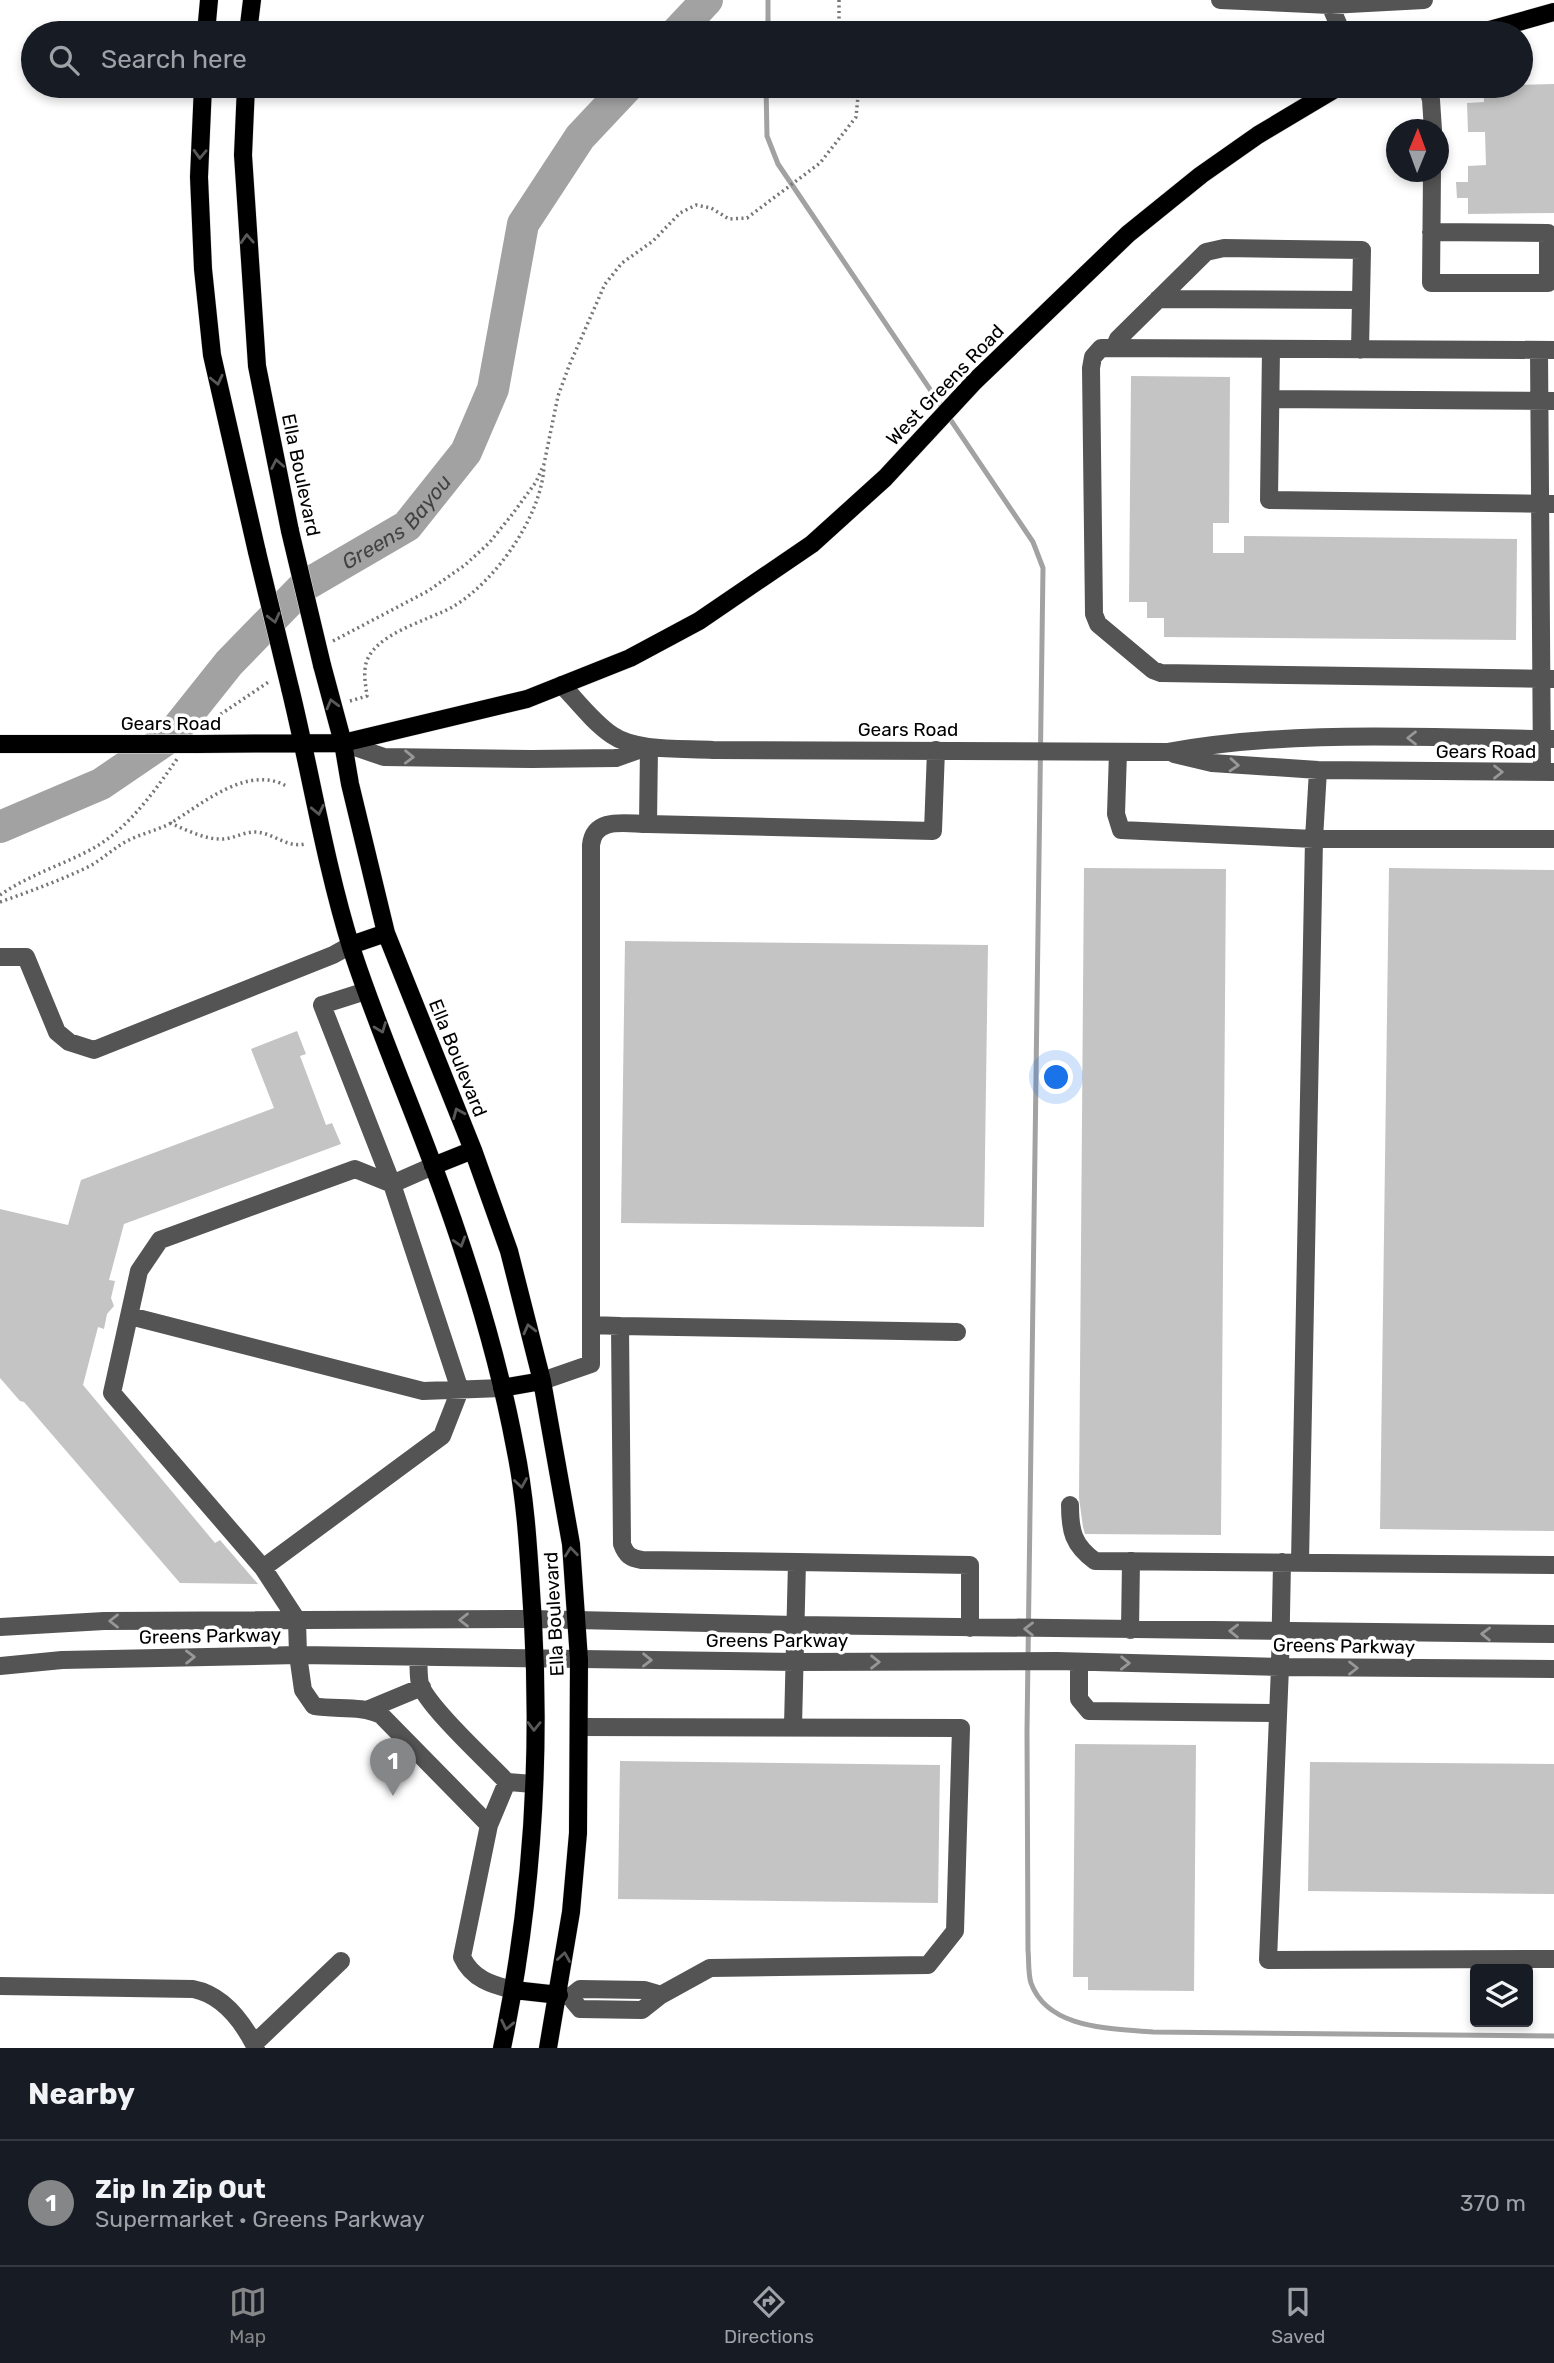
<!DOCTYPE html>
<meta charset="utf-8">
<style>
body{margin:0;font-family:Rubik,sans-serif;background:#242831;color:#f1f3f6}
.controls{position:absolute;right:21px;bottom:21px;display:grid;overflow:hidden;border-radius:7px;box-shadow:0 4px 10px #0003}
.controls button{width:63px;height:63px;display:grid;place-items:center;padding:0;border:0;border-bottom:2px solid #363941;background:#171b24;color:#f1f3f6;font:35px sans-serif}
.compass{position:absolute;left:1386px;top:119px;width:63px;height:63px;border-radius:50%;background:#171b24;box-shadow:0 4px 10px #0003;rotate:1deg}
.you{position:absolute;left:1057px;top:1078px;width:24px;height:24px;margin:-18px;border:5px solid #fff;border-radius:50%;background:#1a73e8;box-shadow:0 0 0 10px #1a73e833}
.badge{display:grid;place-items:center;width:46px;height:46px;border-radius:50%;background:#858687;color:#fff;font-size:23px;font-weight:700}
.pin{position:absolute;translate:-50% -58px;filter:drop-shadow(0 2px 4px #0008)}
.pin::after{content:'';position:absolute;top:37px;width:24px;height:21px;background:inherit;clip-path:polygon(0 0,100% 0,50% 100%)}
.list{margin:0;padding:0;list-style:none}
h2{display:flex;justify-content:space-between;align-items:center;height:91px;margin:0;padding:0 28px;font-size:30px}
h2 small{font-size:23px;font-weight:400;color:#9ea1a6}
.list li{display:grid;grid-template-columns:46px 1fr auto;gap:21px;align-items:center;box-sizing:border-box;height:126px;padding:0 28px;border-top:2px solid #363941}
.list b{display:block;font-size:26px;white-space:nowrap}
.list p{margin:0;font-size:23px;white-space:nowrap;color:#9ea1a6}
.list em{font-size:23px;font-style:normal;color:#9ea1a6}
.icon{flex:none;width:38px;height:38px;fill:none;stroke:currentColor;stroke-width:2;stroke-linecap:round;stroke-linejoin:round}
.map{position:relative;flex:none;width:1554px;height:2048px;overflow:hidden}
.search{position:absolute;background:#171b24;box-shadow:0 4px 10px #0003;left:21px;right:21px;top:21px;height:77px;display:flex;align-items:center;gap:18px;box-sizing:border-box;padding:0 24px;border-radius:38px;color:#9ea1a6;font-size:26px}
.sheet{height:217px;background:#171b24}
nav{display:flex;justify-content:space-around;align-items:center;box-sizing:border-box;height:98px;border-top:2px solid #363941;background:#171b24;font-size:19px;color:#9ea1a6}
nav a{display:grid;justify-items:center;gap:4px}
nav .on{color:#858687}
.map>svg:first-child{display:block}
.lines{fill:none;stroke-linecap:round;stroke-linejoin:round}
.stream{stroke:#a2a2a2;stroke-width:5}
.river{stroke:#a2a2a2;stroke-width:32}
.building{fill:#c4c4c4}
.major-casing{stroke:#dbdbdb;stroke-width:19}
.path{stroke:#767676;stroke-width:3.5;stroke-dasharray:2 3.5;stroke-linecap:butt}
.minor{stroke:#545454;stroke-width:18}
.major{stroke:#000;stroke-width:18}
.major-bridge-casing{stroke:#dbdbdb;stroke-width:19;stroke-linecap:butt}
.major-bridge{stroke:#000;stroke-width:18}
.oneway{stroke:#595959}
.oneway2{stroke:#989898}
.labels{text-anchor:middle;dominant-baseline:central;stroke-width:7;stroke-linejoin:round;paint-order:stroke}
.street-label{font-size:19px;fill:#000;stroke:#fff}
.water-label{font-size:21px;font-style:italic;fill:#434343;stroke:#fff}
</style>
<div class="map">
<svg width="1554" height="2048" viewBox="0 0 1554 2048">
<rect width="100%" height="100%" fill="#fff"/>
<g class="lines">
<!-- stream -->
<path class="stream" d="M768,33V0
M766,86L767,136L778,164L1033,542L1043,568L1027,1731L1028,1950C1029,1960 1028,1974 1031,1983C1048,2030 1112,2028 1153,2032L1554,2036"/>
<!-- river -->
<g class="river">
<path d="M676,33L707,0"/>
<path id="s1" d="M0,827L101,784L170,737L229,663L304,586L407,526L466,452L493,389L523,224L580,137L628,86"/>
</g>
</g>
<!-- building -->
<path class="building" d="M1554,84V213L1468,214V198H1457L1456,182H1468V166L1486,165L1485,132H1468L1467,103L1484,102L1483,86Z
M1131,376L1230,377L1229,523H1213V553H1244V536L1517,539L1516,640L1164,637V618H1147V602H1129Z
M1084,868L1226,869L1221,1535L1085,1534L1083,1527L1079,1498Z
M1389,868L1554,870V1531L1380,1529Z
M625,941L988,945L984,1227L621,1223Z
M297,1031L306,1054L300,1056L326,1125L332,1123L341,1144L124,1224L109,1280L115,1281L111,1298L114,1306L107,1314L104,1329L98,1327L83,1385L215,1543L220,1540L258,1584L180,1583L24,1402L20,1401L0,1378V1209L68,1225L81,1180L274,1108L251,1049Z
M1075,1744L1196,1745L1194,1991L1088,1990V1977H1073Z
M620,1761L940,1765L938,1903L618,1899Z
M1310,1762L1554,1764V1894L1308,1891Z"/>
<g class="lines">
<defs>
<path id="major" d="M206,33L209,0
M248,33L252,0
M1479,33L1554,12
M203,86L199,177L203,269L212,355L257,552
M246,86L243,155L257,366L290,531
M322,665L343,743L350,784L386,933L473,1150L509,1251L542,1381L571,1544L579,1660L578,1833L571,1912L548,2048
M290,688C311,774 325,863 351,947C375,1021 406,1092 433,1165C467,1256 497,1351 515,1447C527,1505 529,1563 533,1622C541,1765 531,1908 502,2048
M0,744H61
M197,744L343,743L527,699L630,658L699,621L812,544L885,478L975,381L1128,234L1201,175L1258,135L1340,86
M351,945L386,933
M433,1166L473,1150
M502,1388L542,1381
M514,1990L559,1995"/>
</defs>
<!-- major casing -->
<use href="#major" class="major-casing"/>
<!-- path -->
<path class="path" d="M839,0V25L843,33
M333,641L428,591L465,565L489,543L511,516L536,482L544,464L558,396L569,366L605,284L622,263L653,241L680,213L696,205L711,208L729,219L747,218L820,163L856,117L859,86
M350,701L367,696C366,687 364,678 365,669C368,634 429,621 454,606C496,581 542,515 544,466
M209,726L221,714L270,681
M170,823C187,830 205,840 224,839C235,838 246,831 257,832C275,834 287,848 305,844
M0,895C29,875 62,865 92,849C128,829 154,792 177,759
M0,902C31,891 61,880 90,866C104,858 116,846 131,839C144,833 158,830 171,823C202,804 249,763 288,787"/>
<!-- minor -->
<path class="minor" d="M1220,0L1330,5L1424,0
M1330,5L1342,33
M1427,86L1431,100L1433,130
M1431,232L1548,233V283H1431L1432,172
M1158,299L1361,300
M1114,348L1118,339L1206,252L1224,248L1362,250L1360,350
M1271,349L1269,500L1554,504
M1539,350L1542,772
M1554,350L1101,348L1093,357L1091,368L1094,614L1098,624L1153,670L1161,673L1554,679
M1271,399L1554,401
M562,685C578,702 593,722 612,735C636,752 685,748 713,750L1167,752C1294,729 1425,738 1554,739
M343,743L384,757L532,759L616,758L647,747
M1118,752L1116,814L1121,830L1314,839H1554
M1174,754L1212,763L1318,770L1554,772
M648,824L933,831L936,750
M0,957H26L57,1032L69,1042L94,1050L333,955L351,945
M433,1166L392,1184L355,1169L160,1240L139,1271L112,1393L263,1568L297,1620L298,1655L303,1690L314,1706C336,1710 361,1705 381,1715L489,1825L462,1957C472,1979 492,1985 514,1990
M130,1316L423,1391L502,1388
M591,1325L620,1326L622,1544C626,1555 630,1558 642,1560L797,1562L793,1726
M620,1326L957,1332
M542,1381L591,1364V845C594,816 626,824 648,824L649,747
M1070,1505C1070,1531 1073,1545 1095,1561L1554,1565
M797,1562L970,1565V1628
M1282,1562L1280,1667L1268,1960L1554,1959
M1300,1562L1314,839L1318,770
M263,1568L442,1436L460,1390L392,1184L322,1005L366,991
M0,1627L104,1621L532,1619L795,1625L1554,1634
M1130,1630L1131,1561
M418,1657C419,1665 418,1676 420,1684C427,1706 488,1762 507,1782L533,1784
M1079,1662V1699L1089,1711L1278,1713
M0,1666L62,1660L298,1655L795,1662L1057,1661L1280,1667L1554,1669
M369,1709L422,1687
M489,1825L507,1782
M0,1986L193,1989C224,1995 243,2022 256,2048
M559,1995L570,1997L580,2009L642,2010L661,1995L710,1968L928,1965L955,1931L961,1728L579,1727
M570,1997L580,1989L644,1990L661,1995
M254,2044L341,1961"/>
<!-- major -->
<use href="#major" class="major"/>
<defs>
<path id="major-bridge" d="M290,531L322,665
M257,552L290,688
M61,744H197"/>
</defs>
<!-- major-bridge casing -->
<use href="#major-bridge" class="major-bridge-casing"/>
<!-- major-bridge -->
<use href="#major-bridge" class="major-bridge"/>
</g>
<!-- one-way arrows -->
<defs><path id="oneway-chevron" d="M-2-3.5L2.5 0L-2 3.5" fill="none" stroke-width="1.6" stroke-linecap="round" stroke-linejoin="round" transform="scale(1.75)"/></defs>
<g class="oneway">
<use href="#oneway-chevron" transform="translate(200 154) rotate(92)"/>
<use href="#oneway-chevron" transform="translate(247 239) rotate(-93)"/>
<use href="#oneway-chevron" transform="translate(217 380) rotate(77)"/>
<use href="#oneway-chevron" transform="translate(277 464) rotate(-101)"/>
<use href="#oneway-chevron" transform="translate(274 618) rotate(76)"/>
<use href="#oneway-chevron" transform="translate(332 704) rotate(-105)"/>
<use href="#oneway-chevron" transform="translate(318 810) rotate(78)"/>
<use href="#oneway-chevron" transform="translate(381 1028) rotate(69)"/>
<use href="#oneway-chevron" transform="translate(458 1113) rotate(-113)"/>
<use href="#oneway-chevron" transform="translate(460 1242) rotate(73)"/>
<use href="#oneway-chevron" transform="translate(529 1329) rotate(-104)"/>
<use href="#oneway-chevron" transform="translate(521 1483) rotate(81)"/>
<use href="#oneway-chevron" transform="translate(571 1552) rotate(-96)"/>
<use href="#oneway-chevron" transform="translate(534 1726) rotate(91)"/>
<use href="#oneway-chevron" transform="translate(564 1957) rotate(-81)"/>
<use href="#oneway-chevron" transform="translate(507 2025) rotate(102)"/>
</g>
<g class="oneway2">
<use href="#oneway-chevron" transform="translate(1412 738) rotate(-180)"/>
<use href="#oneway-chevron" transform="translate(409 757) rotate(1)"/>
<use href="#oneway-chevron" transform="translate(1234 765) rotate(4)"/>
<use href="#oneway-chevron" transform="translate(1498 772)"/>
<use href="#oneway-chevron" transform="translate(464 1620) rotate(180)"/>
<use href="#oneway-chevron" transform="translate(114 1621) rotate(180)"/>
<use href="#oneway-chevron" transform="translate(1029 1629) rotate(-179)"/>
<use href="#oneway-chevron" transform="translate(1234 1631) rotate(-179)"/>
<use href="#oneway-chevron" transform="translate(1486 1634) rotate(-179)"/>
<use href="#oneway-chevron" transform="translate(190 1657) rotate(-1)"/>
<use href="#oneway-chevron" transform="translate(647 1660) rotate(1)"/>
<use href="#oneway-chevron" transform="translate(875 1662)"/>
<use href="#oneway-chevron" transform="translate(1125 1663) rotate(1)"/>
<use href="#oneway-chevron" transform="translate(1353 1668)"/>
</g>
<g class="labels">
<!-- street labels -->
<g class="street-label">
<text transform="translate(945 385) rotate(-46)">West Greens Road</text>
<text transform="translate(301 475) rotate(78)">Ella Boulevard</text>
<text x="171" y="723">Gears Road</text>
<text x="908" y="729">Gears Road</text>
<text x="1486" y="751">Gears Road</text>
<text transform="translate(458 1058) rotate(68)">Ella Boulevard</text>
<text transform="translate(554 1614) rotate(-93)">Ella Boulevard</text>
<text transform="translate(210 1636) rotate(-1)">Greens Parkway</text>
<text x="777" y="1640">Greens Parkway</text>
<text transform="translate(1344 1646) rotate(1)">Greens Parkway</text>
</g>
<!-- water labels -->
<g class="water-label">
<text stroke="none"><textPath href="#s1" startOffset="509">Greens Bayou</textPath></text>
</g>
</g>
</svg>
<div class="controls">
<button><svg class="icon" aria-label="layers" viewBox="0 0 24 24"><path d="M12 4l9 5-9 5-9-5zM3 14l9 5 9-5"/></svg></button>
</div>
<svg class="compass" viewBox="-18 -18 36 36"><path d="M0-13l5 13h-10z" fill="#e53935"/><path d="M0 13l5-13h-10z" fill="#9ea1a6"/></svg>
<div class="you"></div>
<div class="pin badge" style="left:393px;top:1796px">1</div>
<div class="search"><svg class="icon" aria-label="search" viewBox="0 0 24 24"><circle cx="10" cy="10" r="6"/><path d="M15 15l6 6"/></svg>Search here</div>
</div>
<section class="sheet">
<h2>Nearby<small></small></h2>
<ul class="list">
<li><span class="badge">1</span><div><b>Zip In Zip Out</b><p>Supermarket · Greens Parkway</p></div><em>370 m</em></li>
</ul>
</section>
<nav>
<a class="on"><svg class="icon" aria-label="map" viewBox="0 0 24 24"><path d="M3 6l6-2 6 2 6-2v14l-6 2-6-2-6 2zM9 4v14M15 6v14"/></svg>Map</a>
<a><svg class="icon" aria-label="directions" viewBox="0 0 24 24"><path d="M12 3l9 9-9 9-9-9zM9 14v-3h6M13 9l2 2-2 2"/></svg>Directions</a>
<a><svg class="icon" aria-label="saved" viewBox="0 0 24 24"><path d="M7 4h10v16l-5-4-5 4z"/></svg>Saved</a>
</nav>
